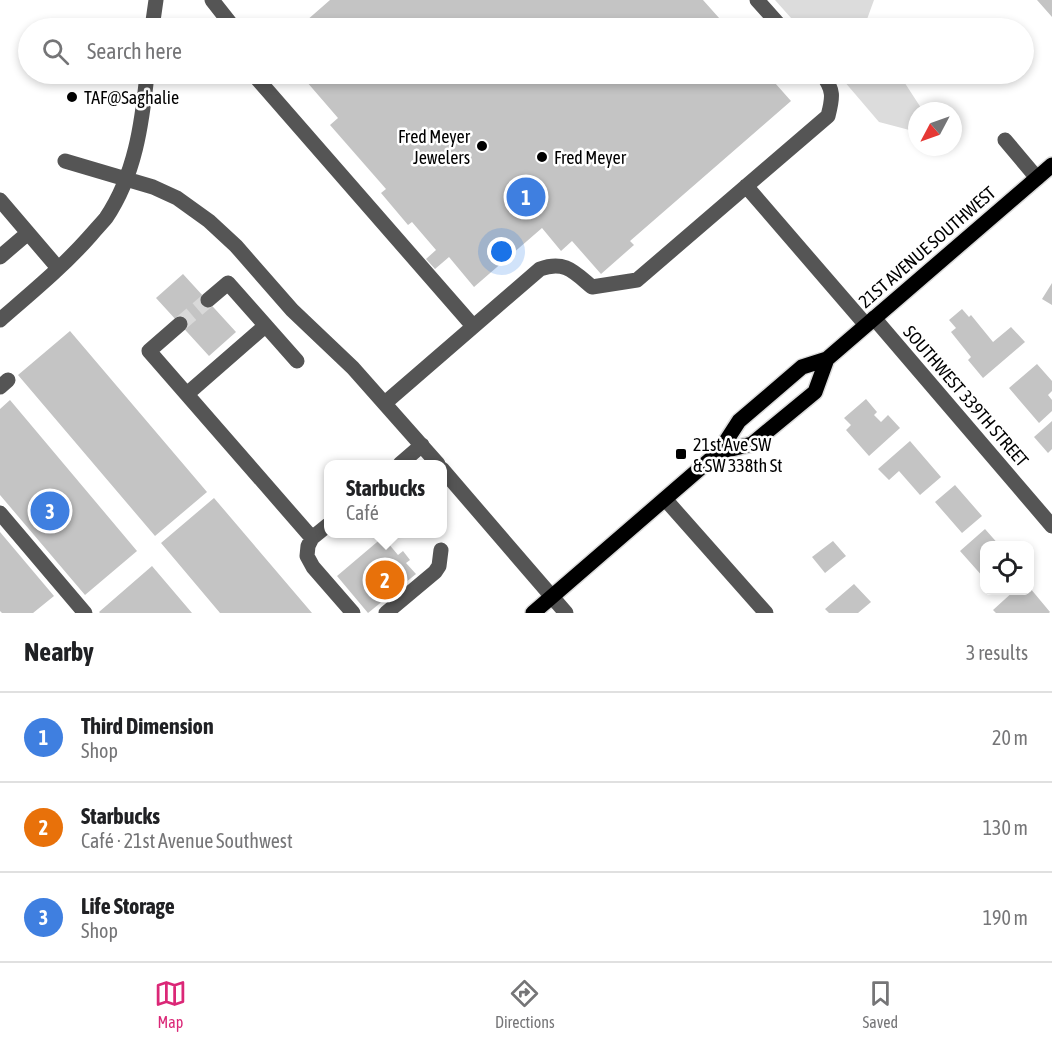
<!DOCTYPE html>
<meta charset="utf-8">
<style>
body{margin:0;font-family:"Asap Condensed",sans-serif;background:#f2f2f2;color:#202124}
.controls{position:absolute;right:18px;bottom:18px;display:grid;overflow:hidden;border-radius:12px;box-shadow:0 3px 9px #0003}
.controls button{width:54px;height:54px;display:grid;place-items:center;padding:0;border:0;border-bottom:2px solid #e0e0e0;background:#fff;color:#202124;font:30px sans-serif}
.compass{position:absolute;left:908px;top:102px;width:54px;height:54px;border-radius:50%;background:#fff;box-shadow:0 3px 9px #0003;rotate:229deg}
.you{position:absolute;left:502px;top:252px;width:21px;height:21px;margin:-15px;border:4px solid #fff;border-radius:50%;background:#1a73e8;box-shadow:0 0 0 9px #1a73e833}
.badge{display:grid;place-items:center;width:39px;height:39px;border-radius:50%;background:#db2777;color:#fff;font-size:20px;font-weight:700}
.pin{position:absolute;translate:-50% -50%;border:3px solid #fff;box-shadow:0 2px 6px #0006}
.popup{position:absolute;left:324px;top:460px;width:123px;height:78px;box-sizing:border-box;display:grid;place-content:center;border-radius:12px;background:#fff;filter:drop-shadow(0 2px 4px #0005);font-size:20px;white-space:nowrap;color:#757577}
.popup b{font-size:22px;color:#202124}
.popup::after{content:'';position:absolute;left:50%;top:100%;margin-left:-12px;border:12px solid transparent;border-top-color:#fff}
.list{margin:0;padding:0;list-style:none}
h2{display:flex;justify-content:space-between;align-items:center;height:78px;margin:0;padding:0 24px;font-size:26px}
h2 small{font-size:20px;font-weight:400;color:#757577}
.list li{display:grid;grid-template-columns:39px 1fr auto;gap:18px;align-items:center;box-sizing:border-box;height:90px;padding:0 24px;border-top:2px solid #e0e0e0}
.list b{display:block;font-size:22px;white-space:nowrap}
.list p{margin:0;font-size:20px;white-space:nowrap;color:#757577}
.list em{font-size:20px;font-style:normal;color:#757577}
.icon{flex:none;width:33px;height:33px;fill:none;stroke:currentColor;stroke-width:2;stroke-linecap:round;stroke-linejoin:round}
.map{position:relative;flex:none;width:1052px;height:613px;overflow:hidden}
.search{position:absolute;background:#fff;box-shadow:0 3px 9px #0003;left:18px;right:18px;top:18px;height:66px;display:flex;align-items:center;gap:15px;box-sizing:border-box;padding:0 21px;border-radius:33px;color:#757577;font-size:22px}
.sheet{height:348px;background:#fff}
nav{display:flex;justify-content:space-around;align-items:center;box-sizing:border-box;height:84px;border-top:2px solid #e0e0e0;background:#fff;font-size:16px;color:#757577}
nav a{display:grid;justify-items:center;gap:3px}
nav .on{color:#db2777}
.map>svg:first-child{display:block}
.green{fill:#dcdcdc}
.building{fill:#c4c4c4}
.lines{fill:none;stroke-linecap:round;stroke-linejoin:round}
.minor-tunnel{stroke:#d9d9d9;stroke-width:15;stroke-dasharray:15 8;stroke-linecap:butt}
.major-casing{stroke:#dbdbdb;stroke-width:18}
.minor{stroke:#555;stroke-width:15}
.major{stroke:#000;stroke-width:15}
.poi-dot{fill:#000;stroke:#fff;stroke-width:2}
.labels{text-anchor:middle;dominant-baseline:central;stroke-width:5;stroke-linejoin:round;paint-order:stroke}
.poi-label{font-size:18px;fill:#000;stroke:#fff;text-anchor:start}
.street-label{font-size:18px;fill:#000;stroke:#fff}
</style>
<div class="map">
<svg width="1052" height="613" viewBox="0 0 1052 613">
<rect width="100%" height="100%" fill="#fff"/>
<!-- green -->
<path class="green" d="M775,0H874L866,22L870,28H800Z
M838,74H899L923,111H917V132L879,122Z"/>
<!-- building -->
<path class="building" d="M330,0H703L728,28H298Z
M1037,0H1052V17Z
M300,74H767L791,101L630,241L634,245L601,274L572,241L561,251L542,228L474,287L449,257L435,269L426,259L436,250L412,222L408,225L381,193L386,189L330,125L338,118Z
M183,274L236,332L209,356L156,298Z
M1052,283V305L1042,299Z
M962,309L969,317L971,315L993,342L1011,327L1025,342L983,378L968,360L971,357L951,332L956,328L949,320Z
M70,331L207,492L155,536L18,375Z
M1037,364L1052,381V391L1048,395L1052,400V411L1039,423L1009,388Z
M866,399L877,412L874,415L881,422L888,415L900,428L869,456L846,430L851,425L844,418Z
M10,400L137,551L85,595L0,495V409Z
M1052,421V449L1048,453L1034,437Z
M910,441L941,477L920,495L899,471L889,480L878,469Z
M955,485L982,516L962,533L935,502Z
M214,498L312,613H220L161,543Z
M985,529L1000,546H984V578L960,551Z
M0,532L54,596L33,613H2L0,611Z
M383,537L398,555L403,551L410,560L406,563L416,574L368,613L337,576Z
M833,541L846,556L825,573L812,557Z
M152,566L192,613H100L99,612Z
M854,584L871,602L858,613H829L825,609Z
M1030,588L1050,612L1049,613H996L993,610L1015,590H1030Z"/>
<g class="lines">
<!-- minor-tunnel -->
<path class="minor-tunnel" d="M180,324L208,300"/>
<defs>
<path id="major" d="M827,359L815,392L752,444L719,452L739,421L802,367L827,359L1052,165
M533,613L719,452"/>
</defs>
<!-- major casing -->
<use href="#major" class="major-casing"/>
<!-- minor -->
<path class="minor" d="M212,0L234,28
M757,0L782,28
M152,28L156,0
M253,74L473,326
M1005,140L1037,178
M65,161L153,187L177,198L209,221L236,246L292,310L353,368L438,464
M746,186L866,325
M0,200L58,268
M0,257L28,233
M208,300L228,283L297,361
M874,318L1052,526
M0,320C31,293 64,266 91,235C96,229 101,224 106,218C135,175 142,124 147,74
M180,324L149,351L312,538
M0,387L8,380
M187,394L265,326
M385,403L540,269C565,260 574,272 592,287L637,280L828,116C833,97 834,90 822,74
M400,464L422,445
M442,469L566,613
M665,499L766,613
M0,513L85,613
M328,525L312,538L308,546L307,556L313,567L353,613
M386,613L435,572L439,566L441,550"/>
<!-- major -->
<use href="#major" class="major"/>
</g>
<!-- markers -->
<g class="poi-dot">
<circle cx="72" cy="97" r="6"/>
<circle cx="482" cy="146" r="6"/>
<circle cx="542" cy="157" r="6"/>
<rect x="675" y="448" width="12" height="12" rx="3"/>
</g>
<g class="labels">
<!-- poi labels -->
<g class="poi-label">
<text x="84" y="97">TAF@Saghalie</text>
<text x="470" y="136" text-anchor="end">Fred Meyer<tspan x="470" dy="21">Jewelers</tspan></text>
<text x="554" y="157">Fred Meyer</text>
<text x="693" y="444">21st Ave SW<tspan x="693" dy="21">&amp; SW 338th St</tspan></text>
</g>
<!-- street labels -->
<g class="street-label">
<text transform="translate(927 247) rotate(-41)">21ST AVENUE SOUTHWEST</text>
<text transform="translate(966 396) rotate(49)">SOUTHWEST 339TH STREET</text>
</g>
</g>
</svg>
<div class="controls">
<button><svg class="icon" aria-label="locate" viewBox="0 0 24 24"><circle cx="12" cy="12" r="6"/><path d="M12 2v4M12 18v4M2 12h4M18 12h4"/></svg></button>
</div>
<svg class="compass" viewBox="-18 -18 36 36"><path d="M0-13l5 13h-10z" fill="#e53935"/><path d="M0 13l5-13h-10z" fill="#757577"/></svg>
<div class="you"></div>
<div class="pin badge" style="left:526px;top:197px;background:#3f7fe0">1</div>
<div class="pin badge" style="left:385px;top:580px;background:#e8710a">2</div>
<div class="popup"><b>Starbucks</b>Café</div>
<div class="pin badge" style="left:50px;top:511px;background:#3f7fe0">3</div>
<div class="search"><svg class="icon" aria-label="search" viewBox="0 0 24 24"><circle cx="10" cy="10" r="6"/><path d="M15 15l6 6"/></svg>Search here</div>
</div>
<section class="sheet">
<h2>Nearby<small>3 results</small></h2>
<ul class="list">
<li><span class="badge" style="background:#3f7fe0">1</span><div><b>Third Dimension</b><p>Shop</p></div><em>20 m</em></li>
<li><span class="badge" style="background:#e8710a">2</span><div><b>Starbucks</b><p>Café · 21st Avenue Southwest</p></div><em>130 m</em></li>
<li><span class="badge" style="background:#3f7fe0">3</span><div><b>Life Storage</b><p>Shop</p></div><em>190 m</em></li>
</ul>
</section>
<nav>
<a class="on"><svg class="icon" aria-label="map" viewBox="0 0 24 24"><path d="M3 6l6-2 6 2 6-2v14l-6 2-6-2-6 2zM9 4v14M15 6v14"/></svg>Map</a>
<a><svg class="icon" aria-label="directions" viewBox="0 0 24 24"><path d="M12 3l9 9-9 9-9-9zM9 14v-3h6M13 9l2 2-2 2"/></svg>Directions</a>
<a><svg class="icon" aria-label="saved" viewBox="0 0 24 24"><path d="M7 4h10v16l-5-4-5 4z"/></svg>Saved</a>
</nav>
